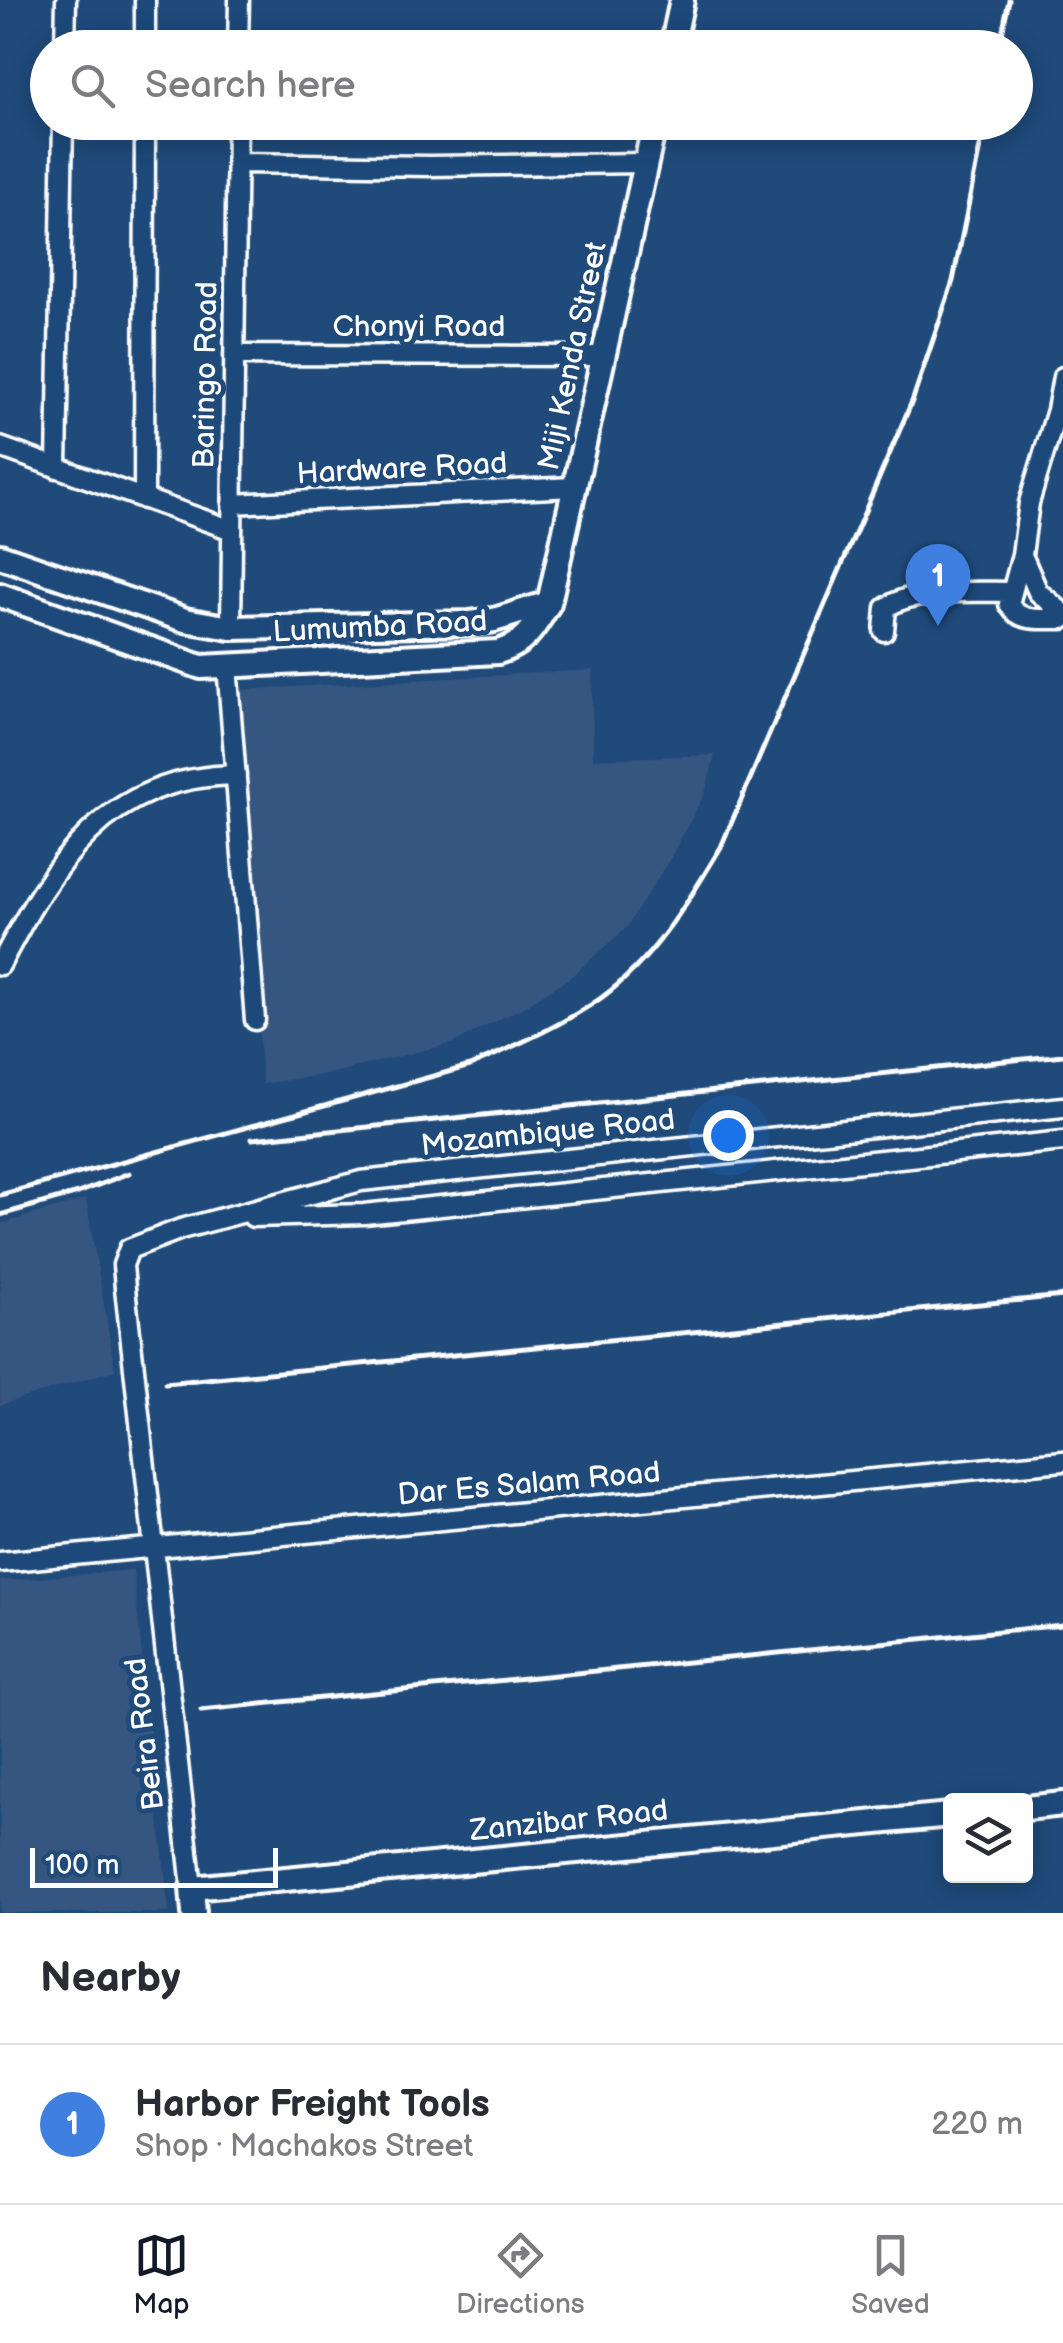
<!DOCTYPE html>
<meta charset="utf-8">
<style>
body{margin:0;font-family:"Balsamiq Sans",sans-serif;background:#f2f2f3;color:#2b2b33}
.controls{position:absolute;right:30px;bottom:30px;display:grid;overflow:hidden;border-radius:10px;box-shadow:0 5px 25px #0003}
.controls button{width:90px;height:90px;display:grid;place-items:center;padding:0;border:0;border-bottom:2px solid #e1e1e2;background:#fff;color:#2b2b33;font:50px sans-serif}
.scale{position:absolute;left:30px;bottom:25px;width:248px;box-sizing:border-box;padding-left:10px;border:5px solid #fff;border-top:0;font-size:28px;line-height:35px;white-space:nowrap;color:#fff;-webkit-text-stroke:8px #1f4a7a;paint-order:stroke}
.you{position:absolute;left:728px;top:1135px;width:35px;height:35px;margin:-25px;border:8px solid #fff;border-radius:50%;background:#1a73e8;box-shadow:0 0 0 15px #1a73e833}
.badge{display:grid;place-items:center;width:65px;height:65px;border-radius:50%;background:#111827;color:#fff;font-size:32px;font-weight:700}
.pin{position:absolute;translate:-50% -82px;filter:drop-shadow(0 2px 5px #0008)}
.pin::after{content:'';position:absolute;top:52px;width:35px;height:30px;background:inherit;clip-path:polygon(0 0,100% 0,50% 100%)}
.list{margin:0;padding:0;list-style:none}
h2{display:flex;justify-content:space-between;align-items:center;height:130px;margin:0;padding:0 40px;font-size:42px}
h2 small{font-size:32px;font-weight:400;color:#7c7c81}
.list li{display:grid;grid-template-columns:65px 1fr auto;gap:30px;align-items:center;box-sizing:border-box;height:160px;padding:0 40px;border-top:2px solid #e1e1e2}
.list b{display:block;font-size:38px;white-space:nowrap}
.list p{margin:0;font-size:32px;white-space:nowrap;color:#7c7c81}
.list em{font-size:32px;font-style:normal;color:#7c7c81}
.icon{flex:none;width:55px;height:55px;fill:none;stroke:currentColor;stroke-width:2;stroke-linecap:round;stroke-linejoin:round}
.map{position:relative;flex:none;width:1063px;height:1913px;overflow:hidden}
.search{position:absolute;background:#fff;box-shadow:0 5px 25px #0003;left:30px;right:30px;top:30px;height:110px;display:flex;align-items:center;gap:25px;box-sizing:border-box;padding:0 35px;border-radius:55px;color:#7c7c81;font-size:38px}
.sheet{height:290px;background:#fff}
nav{display:flex;justify-content:space-around;align-items:center;box-sizing:border-box;height:140px;border-top:2px solid #e1e1e2;background:#fff;font-size:28px;color:#7c7c81}
nav a{display:grid;justify-items:center;gap:5px}
nav .on{color:#111827}
.map>svg:first-child{display:block}
.built{fill:#365780}
.lines{fill:none;stroke-linecap:round;stroke-linejoin:round}
.minor-casing{stroke:#fff;stroke-width:25}
.major-casing{stroke:#fff;stroke-width:30}
.minor{stroke:#1f4a7a;stroke-width:18}
.major{stroke:#1f4a7a;stroke-width:22}
.rail{stroke:#fff;stroke-width:5}
.labels{text-anchor:middle;dominant-baseline:central;stroke-width:10;stroke-linejoin:round;paint-order:stroke}
.street-label{font-size:30px;fill:#fff;stroke:#1f4a7a}
</style>
<div class="map">
<svg width="1063" height="1913" viewBox="0 0 1063 1913">
<rect width="100%" height="100%" fill="#1f4a7a"/>
<filter id="ink" filterUnits="userSpaceOnUse"><feTurbulence type="fractalNoise" baseFrequency=".01" numOctaves="2"/><feDisplacementMap in="SourceGraphic" scale="20" xChannelSelector="R" yChannelSelector="G"/><feConvolveMatrix kernelMatrix="1 2 1 2 8 2 1 2 1" color-interpolation-filters="sRGB"/></filter>
<g filter="url(#ink)">
<!-- built -->
<path class="built" d="M592,670L593,759L715,755L705,793L671,857L626,928L572,976L520,1009L453,1043L332,1073L262,1084L237,690Z
M86,1199L115,1370L0,1405V1224Z
M133,1570L169,1913H0V1581Z"/>
<g class="lines">
<defs>
<path id="minor" d="M65,48L66,0
M145,48V0
M238,48L239,0
M237,163L429,166L646,163
M234,355L604,356
M1063,377L1057,410L1029,503L1022,555L1009,604C1020,624 1043,618 1063,619
M0,447L232,530
M57,468L63,122
M144,499L145,122
M232,504L574,487
M1022,555L1038,592L1063,613
M231,628L237,122
M884,631L886,608C912,588 977,592 1010,592
M227,665L255,1020
M0,965C54,862 106,777 236,775
M253,1217L364,1214L1063,1141
M0,1562L1063,1461
M192,1888L125,1288L123,1265L129,1249L181,1229L361,1181L1063,1107"/>
<path id="major" d="M672,48L682,0
M0,556L185,620L231,628L470,623L494,620L549,603
M0,595L201,667L498,652C527,643 534,627 549,603L655,122
M1026,1808L1063,1804
M194,1913L192,1888L950,1815"/>
</defs>
<!-- minor casing -->
<use href="#minor" class="minor-casing"/>
<!-- major casing -->
<use href="#major" class="major-casing"/>
<!-- minor -->
<use href="#minor" class="minor"/>
<!-- major -->
<use href="#major" class="major"/>
<!-- rail -->
<path class="rail" d="M999,48L1009,0
M252,1139L1063,1055
M0,1195L470,1066C514,1046 561,1026 601,998C654,960 688,902 721,847L913,399L953,281L985,122
M0,1215L78,1193L129,1173
M165,1383L1063,1296
M201,1710L1063,1625"/>
</g>
</g>
<g class="labels">
<!-- street labels -->
<g class="street-label">
<text x="419" y="327">Chonyi Road</text>
<text transform="translate(573 356) rotate(-78)">Miji Kenda Street</text>
<text transform="translate(206 375) rotate(-89)">Baringo Road</text>
<text transform="translate(402 469) rotate(-3)">Hardware Road</text>
<text transform="translate(380 627) rotate(-3)">Lumumba Road</text>
<text transform="translate(548 1133) rotate(-6)">Mozambique Road</text>
<text transform="translate(529 1484) rotate(-5)">Dar Es Salam Road</text>
<text transform="translate(145 1734) rotate(-97)">Beira Road</text>
<text transform="translate(569 1821) rotate(-6)">Zanzibar Road</text>
</g>
</g>
</svg>
<div class="controls">
<button><svg class="icon" aria-label="layers" viewBox="0 0 24 24"><path d="M12 4l9 5-9 5-9-5zM3 14l9 5 9-5"/></svg></button>
</div>
<div class="scale">100 m</div>
<div class="you"></div>
<div class="pin badge" style="left:938px;top:626px;background:#3f7fe0">1</div>
<div class="search"><svg class="icon" aria-label="search" viewBox="0 0 24 24"><circle cx="10" cy="10" r="6"/><path d="M15 15l6 6"/></svg>Search here</div>
</div>
<section class="sheet">
<h2>Nearby<small></small></h2>
<ul class="list">
<li><span class="badge" style="background:#3f7fe0">1</span><div><b>Harbor Freight Tools</b><p>Shop · Machakos Street</p></div><em>220 m</em></li>
</ul>
</section>
<nav>
<a class="on"><svg class="icon" aria-label="map" viewBox="0 0 24 24"><path d="M3 6l6-2 6 2 6-2v14l-6 2-6-2-6 2zM9 4v14M15 6v14"/></svg>Map</a>
<a><svg class="icon" aria-label="directions" viewBox="0 0 24 24"><path d="M12 3l9 9-9 9-9-9zM9 14v-3h6M13 9l2 2-2 2"/></svg>Directions</a>
<a><svg class="icon" aria-label="saved" viewBox="0 0 24 24"><path d="M7 4h10v16l-5-4-5 4z"/></svg>Saved</a>
</nav>
